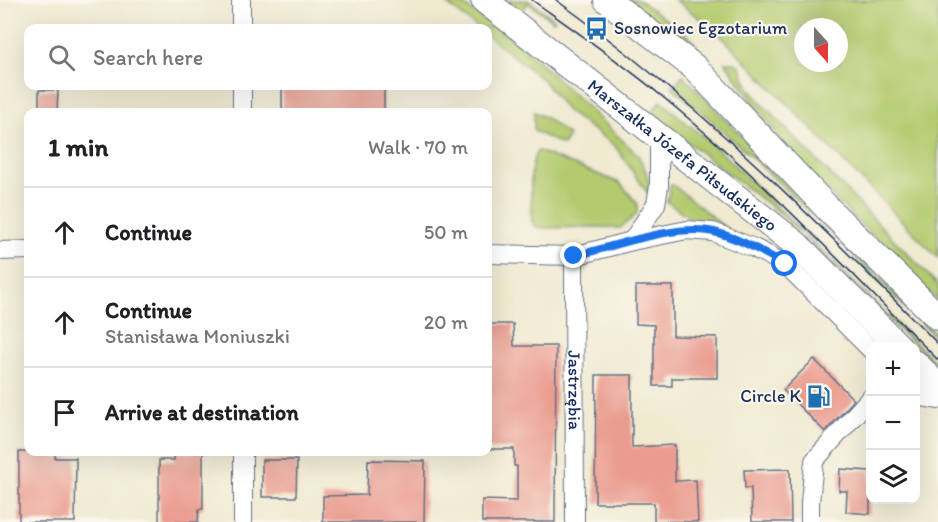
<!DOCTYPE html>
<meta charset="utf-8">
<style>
body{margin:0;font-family:Itim,sans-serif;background:#f6f6f6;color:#202124}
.controls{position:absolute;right:18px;bottom:18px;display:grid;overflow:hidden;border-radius:12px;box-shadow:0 6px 24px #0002}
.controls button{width:54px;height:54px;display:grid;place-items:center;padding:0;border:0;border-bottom:2px solid #e0e0e0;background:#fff;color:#202124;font:30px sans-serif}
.compass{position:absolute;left:794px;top:18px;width:54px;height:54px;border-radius:50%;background:#fff;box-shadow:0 6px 24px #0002;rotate:159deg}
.stop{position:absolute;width:18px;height:18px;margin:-14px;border:4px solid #1a73e8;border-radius:50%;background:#fff}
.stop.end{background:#1a73e8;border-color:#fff;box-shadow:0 2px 6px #0008}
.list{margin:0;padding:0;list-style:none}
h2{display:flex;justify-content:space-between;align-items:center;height:78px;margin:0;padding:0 24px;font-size:26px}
h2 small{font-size:20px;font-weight:400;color:#757577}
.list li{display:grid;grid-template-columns:39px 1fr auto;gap:18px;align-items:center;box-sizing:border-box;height:90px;padding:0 24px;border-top:2px solid #e0e0e0}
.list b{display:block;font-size:22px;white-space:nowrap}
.list p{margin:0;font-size:20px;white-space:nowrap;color:#757577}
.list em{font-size:20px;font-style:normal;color:#757577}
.icon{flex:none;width:33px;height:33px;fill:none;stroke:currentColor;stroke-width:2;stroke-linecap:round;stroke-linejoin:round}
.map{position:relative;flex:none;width:938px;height:522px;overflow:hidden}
.search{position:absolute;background:#fff;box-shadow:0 6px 24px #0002;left:24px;top:24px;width:468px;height:66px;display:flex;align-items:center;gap:15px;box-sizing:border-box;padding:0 21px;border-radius:12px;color:#757577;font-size:22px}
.panel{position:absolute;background:#fff;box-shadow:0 6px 24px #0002;left:24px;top:108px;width:468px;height:348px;border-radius:12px}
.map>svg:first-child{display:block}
.green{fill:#b4ca6e;stroke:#687c66;stroke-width:1.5;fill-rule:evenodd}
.building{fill:#ea9c8f}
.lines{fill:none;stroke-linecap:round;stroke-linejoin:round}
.street-casing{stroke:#667086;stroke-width:20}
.secondary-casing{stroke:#667086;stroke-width:28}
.street{stroke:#fff;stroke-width:18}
.secondary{stroke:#fff;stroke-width:26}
.tram{stroke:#1b2f5e;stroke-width:1.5}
.route{stroke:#1a73e8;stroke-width:8}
.labels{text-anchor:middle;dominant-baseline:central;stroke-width:4.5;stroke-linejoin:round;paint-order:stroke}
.poi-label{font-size:18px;fill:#1b2f5e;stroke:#fbf7ec;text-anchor:start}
.street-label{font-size:18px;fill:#1b2f5e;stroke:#fbf7ec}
</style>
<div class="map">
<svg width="938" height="522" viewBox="0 0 938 522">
<rect width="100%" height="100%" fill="#fbf7ec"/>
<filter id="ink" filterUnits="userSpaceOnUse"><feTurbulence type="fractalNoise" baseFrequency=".0167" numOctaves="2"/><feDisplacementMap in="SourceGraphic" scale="12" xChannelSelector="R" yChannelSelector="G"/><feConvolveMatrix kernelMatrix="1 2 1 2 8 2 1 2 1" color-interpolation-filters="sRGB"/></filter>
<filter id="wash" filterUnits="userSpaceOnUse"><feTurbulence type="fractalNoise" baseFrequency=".008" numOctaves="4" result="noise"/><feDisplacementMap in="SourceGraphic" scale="24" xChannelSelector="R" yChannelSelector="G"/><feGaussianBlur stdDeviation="1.35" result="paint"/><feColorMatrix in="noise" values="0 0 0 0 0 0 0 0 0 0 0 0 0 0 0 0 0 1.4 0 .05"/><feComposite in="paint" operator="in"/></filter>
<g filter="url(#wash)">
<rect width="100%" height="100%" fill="#f0ead1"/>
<!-- green -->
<path class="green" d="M442,0H455L463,5L516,40L638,155C645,168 651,180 649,195L615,146L567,111L543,80L488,36V28H478Z
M503,0H528L555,19L553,21L528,3L520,14Z
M627,0H639L690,37L702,54L699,56Z
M675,0H938V258L713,28ZM803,27H839V63H803Z
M725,62C746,62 740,71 747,84C751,92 758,98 763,105L938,285V301L834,198L782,143Z
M683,75L803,201L938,336V340C851,254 766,165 672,87Z
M661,101L720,151L938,364V368L783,216L650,113Z
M534,112L546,118L569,136L563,145L534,131Z
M538,151L620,183L637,203V214L620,228L603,227L537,228L532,222C532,206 527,161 538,151Z
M673,185L726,228L696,222L667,202L670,186Z"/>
<g id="blocks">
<!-- building -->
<path class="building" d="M282,86H384V112H282Z
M39,90H58L57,112H39Z
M636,286H673V336L717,337V378H672V386H654V325L636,324Z
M488,324H513L514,346H556L555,522H482V500L517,501V466H514V449H488Z
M814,359L854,400L825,432L783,390Z
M596,375H632V447L675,445V481L696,480L698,522L654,521V503H595Z
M19,452H55V458H76L75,522H19Z
M174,452H203V509H199L198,522H159V460H174Z
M262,460H297L296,497H262Z
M368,460L425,461L424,522H323V496L367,495Z
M790,469L791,522H752L751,488H745L744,470Z
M840,469L870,471V514L846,512L847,491H839Z"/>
</g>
</g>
<g filter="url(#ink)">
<use href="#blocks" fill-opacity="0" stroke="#667086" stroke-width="1.5"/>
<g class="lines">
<defs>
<g id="street">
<path d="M241,0V28"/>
<path d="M242,86V112"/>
<path d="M632,241L656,204L659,186V136"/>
<path d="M0,251L28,250"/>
<path d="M488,254L574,256L632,241L687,230L713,232L754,248L785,264L870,349"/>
<path id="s1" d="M574,256L575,522"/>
<path d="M916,396L938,400"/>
<path d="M243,522V452"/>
<path d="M810,522V503L814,461L870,398"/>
</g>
<g id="secondary">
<path id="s2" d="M484,0L796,244L898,346"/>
<path d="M607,0L694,67L834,215L938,317"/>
<path d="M916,364L938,387"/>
</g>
</defs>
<!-- street casing -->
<use href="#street" class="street-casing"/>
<!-- secondary casing -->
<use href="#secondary" class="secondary-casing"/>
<!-- street -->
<use href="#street" class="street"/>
<!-- secondary -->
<use href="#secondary" class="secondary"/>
<!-- tram -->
<path class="tram" d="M532,0C577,32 622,63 664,98C762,178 849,271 938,360
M556,0C696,100 818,222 938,344"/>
</g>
</g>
<g class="lines" filter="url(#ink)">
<!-- route -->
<path class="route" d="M574,256C613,247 676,223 714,232C739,238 762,252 785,264"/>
</g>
<!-- icons -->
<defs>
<symbol id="bus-bare" viewBox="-9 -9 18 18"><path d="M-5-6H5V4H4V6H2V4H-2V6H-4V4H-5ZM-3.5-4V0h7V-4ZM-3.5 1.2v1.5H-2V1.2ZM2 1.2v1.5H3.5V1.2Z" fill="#1f6fb2" stroke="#fbf7ec" stroke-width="2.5" paint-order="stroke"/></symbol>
<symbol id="fuel-bare" viewBox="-9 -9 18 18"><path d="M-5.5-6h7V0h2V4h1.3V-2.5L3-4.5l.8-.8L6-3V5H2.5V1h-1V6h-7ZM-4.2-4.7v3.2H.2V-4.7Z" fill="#1f6fb2" stroke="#fbf7ec" stroke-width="2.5" paint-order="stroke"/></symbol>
</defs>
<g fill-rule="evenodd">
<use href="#bus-bare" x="580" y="12" width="33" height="33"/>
<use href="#fuel-bare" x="802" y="380" width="33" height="33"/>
</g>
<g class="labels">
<!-- poi labels -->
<g class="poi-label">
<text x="614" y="28">Sosnowiec Egzotarium</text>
<text x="801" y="396" text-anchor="end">Circle K</text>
</g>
<!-- street labels -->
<g class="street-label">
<text stroke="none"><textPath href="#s2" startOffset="252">Marszałka Józefa Piłsudskiego</textPath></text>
<text stroke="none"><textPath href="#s1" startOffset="134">Jastrzębia</textPath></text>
</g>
</g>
</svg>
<div class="controls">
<button>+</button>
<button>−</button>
<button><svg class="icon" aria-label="layers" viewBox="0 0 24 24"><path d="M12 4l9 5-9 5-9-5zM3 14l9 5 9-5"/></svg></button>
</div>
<svg class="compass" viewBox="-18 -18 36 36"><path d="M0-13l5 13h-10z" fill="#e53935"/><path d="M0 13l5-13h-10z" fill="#757577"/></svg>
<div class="stop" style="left:785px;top:264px"></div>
<div class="stop end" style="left:574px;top:256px"></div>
<div class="search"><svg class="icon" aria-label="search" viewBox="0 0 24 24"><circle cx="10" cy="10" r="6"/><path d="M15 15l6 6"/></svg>Search here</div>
<section class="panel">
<h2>1 min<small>Walk · 70 m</small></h2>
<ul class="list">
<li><svg class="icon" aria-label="ahead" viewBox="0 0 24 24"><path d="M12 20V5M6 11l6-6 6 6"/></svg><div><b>Continue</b></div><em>50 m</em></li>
<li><svg class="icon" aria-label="ahead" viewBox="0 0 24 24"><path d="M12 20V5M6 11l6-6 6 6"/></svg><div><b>Continue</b><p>Stanisława Moniuszki</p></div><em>20 m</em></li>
<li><svg class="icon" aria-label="arrive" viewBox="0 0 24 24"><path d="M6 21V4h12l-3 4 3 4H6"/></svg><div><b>Arrive at destination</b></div></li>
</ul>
</section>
</div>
